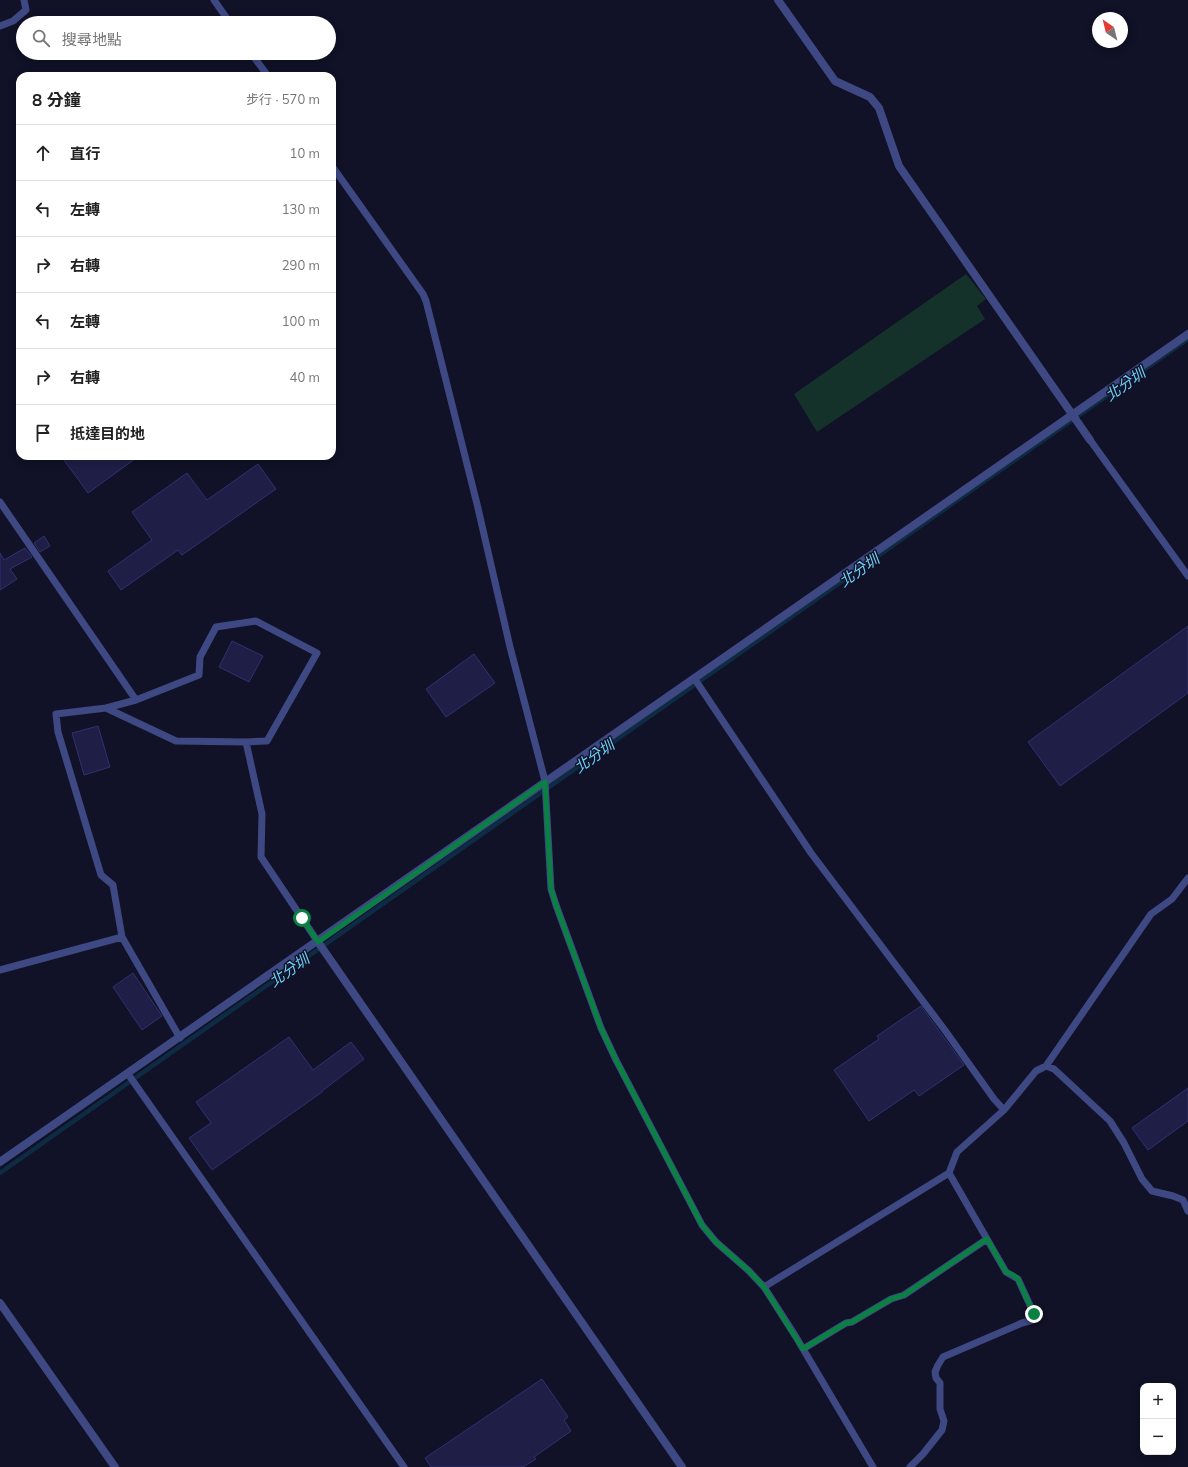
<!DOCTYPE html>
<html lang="zh-TW">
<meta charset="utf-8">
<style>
body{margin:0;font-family:Mulish,"Noto Sans TC",sans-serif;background:#f6f6f6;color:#222}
.controls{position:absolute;right:12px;bottom:12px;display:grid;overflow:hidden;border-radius:8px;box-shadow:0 2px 10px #0003}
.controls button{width:36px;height:36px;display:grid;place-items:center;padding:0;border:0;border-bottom:1px solid #e0e0e0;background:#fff;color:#222;font:20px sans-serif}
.compass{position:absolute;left:1092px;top:12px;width:36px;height:36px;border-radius:50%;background:#fff;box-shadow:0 2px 10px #0003;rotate:325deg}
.stop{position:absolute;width:12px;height:12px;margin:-9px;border:3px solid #0b8043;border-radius:50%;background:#fff}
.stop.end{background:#0b8043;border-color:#fff;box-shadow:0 1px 4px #0008}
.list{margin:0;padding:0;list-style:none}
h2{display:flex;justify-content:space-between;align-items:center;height:52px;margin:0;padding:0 16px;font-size:17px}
h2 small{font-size:13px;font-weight:400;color:#767676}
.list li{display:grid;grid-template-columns:26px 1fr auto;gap:12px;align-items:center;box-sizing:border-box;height:56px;padding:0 16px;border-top:1px solid #e0e0e0}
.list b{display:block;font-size:15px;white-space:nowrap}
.list em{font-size:13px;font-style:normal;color:#767676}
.icon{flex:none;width:22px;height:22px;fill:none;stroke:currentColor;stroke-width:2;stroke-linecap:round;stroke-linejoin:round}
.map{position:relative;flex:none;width:1188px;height:1467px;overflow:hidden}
.search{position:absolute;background:#fff;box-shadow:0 2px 10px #0003;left:16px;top:16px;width:320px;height:44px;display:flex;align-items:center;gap:10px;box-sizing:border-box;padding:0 14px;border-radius:22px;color:#767676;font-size:15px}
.panel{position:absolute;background:#fff;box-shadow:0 2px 10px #0003;left:16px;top:72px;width:320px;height:388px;border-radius:12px}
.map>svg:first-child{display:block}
.green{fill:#14312a}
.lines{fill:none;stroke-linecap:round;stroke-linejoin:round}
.stream{stroke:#0d2c44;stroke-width:4.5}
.building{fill:#1e1e47;stroke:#313172}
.service{stroke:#3e4984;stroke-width:7}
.minor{stroke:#3e4984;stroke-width:8}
.tertiary{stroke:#3e4984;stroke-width:8}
.route{stroke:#0b8043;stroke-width:5}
.labels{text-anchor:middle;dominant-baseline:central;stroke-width:3;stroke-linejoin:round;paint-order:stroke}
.water-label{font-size:15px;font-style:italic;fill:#6cd3f8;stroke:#111127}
</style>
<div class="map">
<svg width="1188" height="1467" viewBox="0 0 1188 1467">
<rect width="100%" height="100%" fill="#111127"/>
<!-- green -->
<path class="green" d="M966,274L986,299L977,306L985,319L817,432L794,394Z"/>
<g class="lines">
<!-- stream -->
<path class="stream" d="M0,1173L949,506L1188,339"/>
</g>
<!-- building -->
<path class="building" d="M61,456H139L88,493Z
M258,464L276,489L182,555L178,550L121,590L108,571L152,540L132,512L187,473L207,500Z
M44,536L50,546L40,552L34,543Z
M25,548L32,557L10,569L17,579L0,590V553L4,560Z
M1188,626V693L1060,786L1028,742Z
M232,641L263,656L249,682L219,667Z
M474,654L495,683L446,717L426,689Z
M98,726L110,767L84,775L72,733Z
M133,973L162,1016L142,1030L113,987Z
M921,1006L964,1065L919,1096L914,1090L869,1121L834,1070L879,1039L877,1036Z
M289,1037L313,1070L351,1042L364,1059L322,1091V1092L212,1170L189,1138L211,1123L196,1102Z
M1188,1088V1121L1148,1150L1132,1128Z
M542,1379L568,1417L564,1420L571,1431L534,1457L536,1459L523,1467H431L425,1458Z"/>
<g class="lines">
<!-- service -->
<path class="service" d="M214,0L230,23
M0,26L13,21L26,10L24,0
M251,53L268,76
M332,166L423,294L426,301L477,504L510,647L545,781L551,889L556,905L601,1028L616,1060L702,1225L716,1242L749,1271L764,1287L796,1337L873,1467
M1090,440L1188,576
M0,502L136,700L199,675L200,657L216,627L256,621L317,653L267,741L246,742L262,814L261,857L318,942
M694,678L811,853L944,1029L994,1099L1004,1110L1036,1071L1046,1066L1054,1069L1110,1121L1124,1143L1142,1179L1152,1191L1173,1196L1183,1200L1188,1211
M106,708L136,700
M0,970L122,937
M180,1038L122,937L113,885L101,875L58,732L56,714L106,708L176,741L246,742
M1046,1066L1151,914L1172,899L1188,878
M128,1074L404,1467
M764,1287L949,1173L957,1152L1004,1110
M803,1349L846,1323L852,1322L891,1299L904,1295L987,1239
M910,1467L923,1454L942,1430L944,1421L940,1409V1383L936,1378L935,1372L938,1365L943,1357L1022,1323L1033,1320L1034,1314L1018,1279L1006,1272L949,1173"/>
<!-- minor -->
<path class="minor" d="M778,0L835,81L870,97L879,108L899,166L1090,440
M318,942L682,1467
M0,1303L115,1467"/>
<!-- tertiary -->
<path class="tertiary" d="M0,1162L1188,334"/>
</g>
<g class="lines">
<!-- route -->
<path class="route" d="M302,918L318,942L545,782L551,889L556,905L601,1028L616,1060L702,1225L716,1242L749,1271L764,1287L803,1349L846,1323L852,1322L891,1299L904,1295L987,1239L1006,1272L1013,1275L1018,1279L1034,1314"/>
</g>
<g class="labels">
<!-- water labels -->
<g class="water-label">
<text transform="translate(1125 384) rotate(-35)">北分圳</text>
<text transform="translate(859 570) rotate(-35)">北分圳</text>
<text transform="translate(594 756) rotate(-35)">北分圳</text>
<text transform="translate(289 970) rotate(-35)">北分圳</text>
</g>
</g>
</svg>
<div class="controls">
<button>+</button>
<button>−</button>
</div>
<svg class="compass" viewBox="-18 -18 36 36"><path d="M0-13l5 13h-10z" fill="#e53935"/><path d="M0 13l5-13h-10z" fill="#767676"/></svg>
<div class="stop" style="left:302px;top:918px"></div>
<div class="stop end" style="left:1034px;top:1314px"></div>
<div class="search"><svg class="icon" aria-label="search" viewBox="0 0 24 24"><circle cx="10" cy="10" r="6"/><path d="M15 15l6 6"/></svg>搜尋地點</div>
<section class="panel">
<h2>8 分鐘<small>步行 · 570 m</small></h2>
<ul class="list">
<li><svg class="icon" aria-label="ahead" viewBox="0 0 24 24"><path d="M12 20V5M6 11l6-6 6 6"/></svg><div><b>直行</b></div><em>10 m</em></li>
<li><svg class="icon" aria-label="left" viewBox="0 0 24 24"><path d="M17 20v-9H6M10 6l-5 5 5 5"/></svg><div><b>左轉</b></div><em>130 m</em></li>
<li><svg class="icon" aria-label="right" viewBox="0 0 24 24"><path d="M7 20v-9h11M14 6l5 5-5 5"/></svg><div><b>右轉</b></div><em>290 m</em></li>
<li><svg class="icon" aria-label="left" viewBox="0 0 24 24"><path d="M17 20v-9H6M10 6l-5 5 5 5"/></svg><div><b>左轉</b></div><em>100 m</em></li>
<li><svg class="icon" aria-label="right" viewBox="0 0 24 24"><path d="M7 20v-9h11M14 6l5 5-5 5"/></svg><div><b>右轉</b></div><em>40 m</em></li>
<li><svg class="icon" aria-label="arrive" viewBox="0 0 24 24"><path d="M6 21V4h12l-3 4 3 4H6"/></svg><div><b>抵達目的地</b></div></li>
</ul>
</section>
</div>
